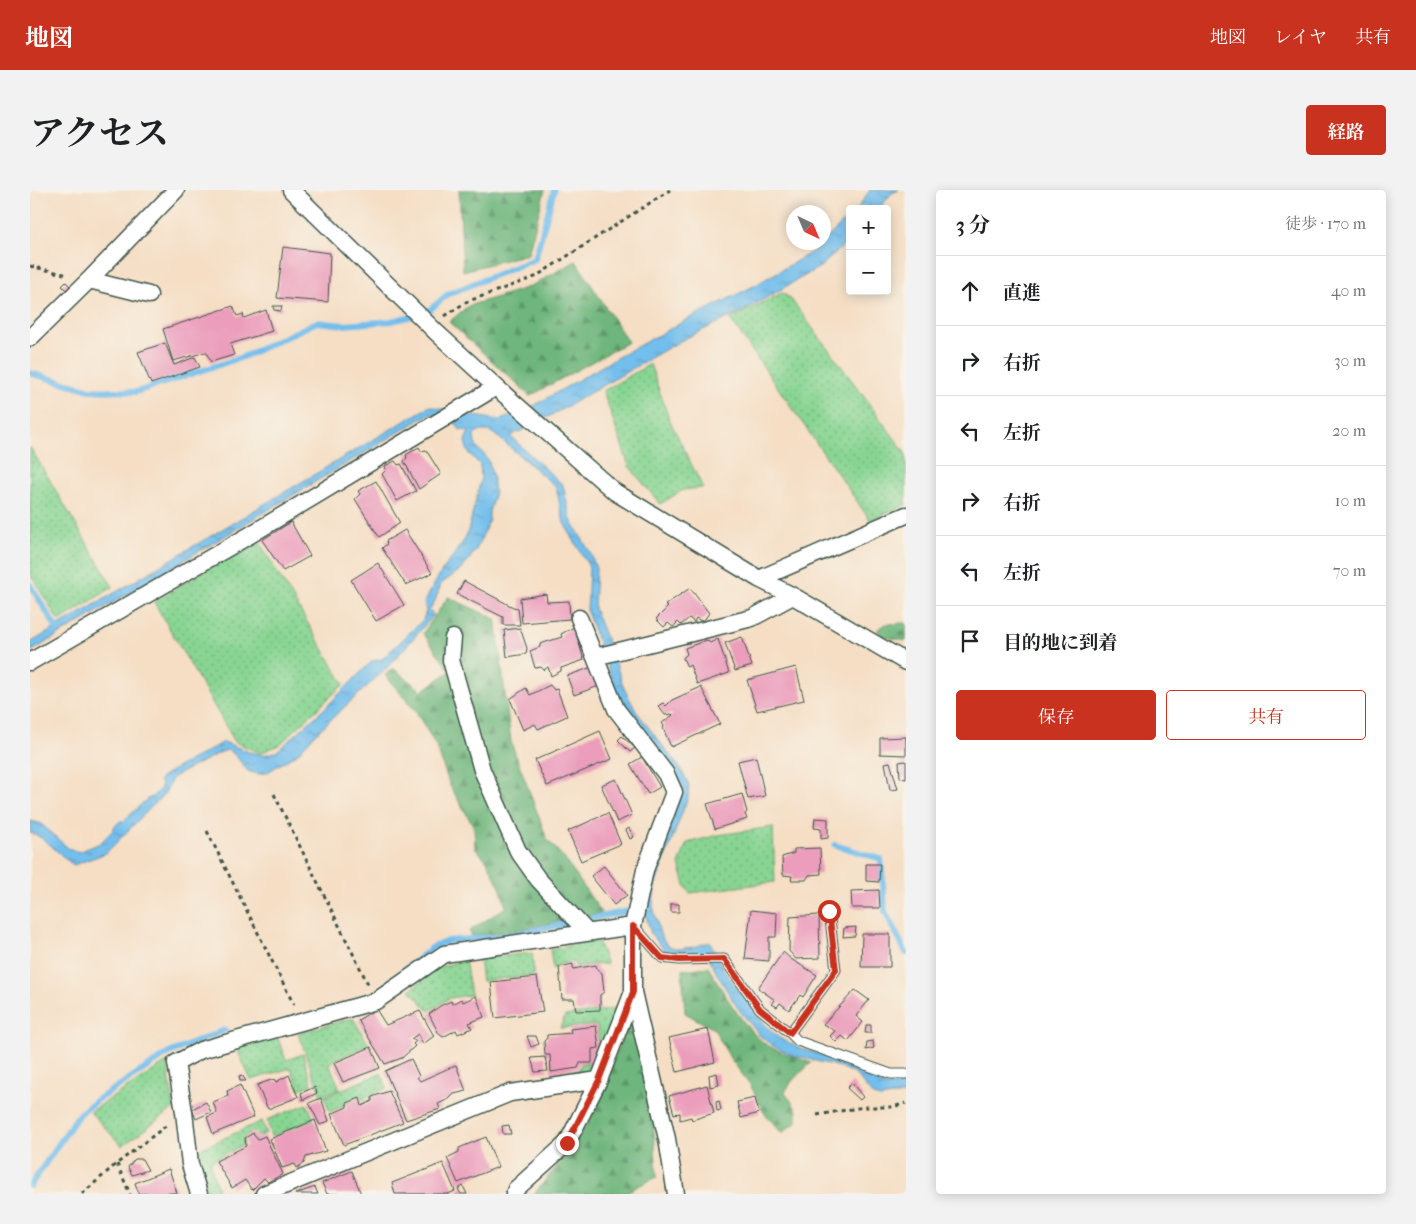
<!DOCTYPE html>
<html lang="ja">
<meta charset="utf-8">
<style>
body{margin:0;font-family:"IM FELL French Canon","Noto Serif JP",serif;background:#f2f2f2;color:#202124}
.controls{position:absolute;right:15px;top:15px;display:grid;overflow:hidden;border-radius:5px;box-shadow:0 2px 12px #0003}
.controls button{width:45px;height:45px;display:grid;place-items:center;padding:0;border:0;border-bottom:1px solid #e0e0e0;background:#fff;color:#202124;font:25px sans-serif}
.compass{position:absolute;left:756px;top:15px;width:45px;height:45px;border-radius:50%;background:#fff;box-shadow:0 2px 12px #0003;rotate:136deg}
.stop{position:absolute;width:15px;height:15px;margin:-11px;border:4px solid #c8321e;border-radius:50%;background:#fff}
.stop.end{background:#c8321e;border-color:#fff;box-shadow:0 1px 5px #0008}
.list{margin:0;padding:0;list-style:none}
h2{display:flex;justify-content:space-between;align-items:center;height:65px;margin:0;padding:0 20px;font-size:21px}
h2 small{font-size:16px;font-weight:400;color:#757577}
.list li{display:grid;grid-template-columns:32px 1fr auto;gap:15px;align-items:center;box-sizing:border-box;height:70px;padding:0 20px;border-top:1px solid #e0e0e0}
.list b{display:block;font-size:19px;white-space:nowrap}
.list em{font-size:16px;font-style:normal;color:#757577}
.actions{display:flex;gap:10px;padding:15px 20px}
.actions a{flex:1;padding:11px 0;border:1px solid #c8321e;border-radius:5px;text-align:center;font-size:18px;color:#c8321e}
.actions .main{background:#c8321e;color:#fff}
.icon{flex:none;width:28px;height:28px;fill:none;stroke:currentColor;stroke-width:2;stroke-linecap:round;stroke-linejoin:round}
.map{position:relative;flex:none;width:876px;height:1004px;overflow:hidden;border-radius:5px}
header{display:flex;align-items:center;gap:30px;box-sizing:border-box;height:70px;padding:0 25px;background:#c8321e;color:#fff}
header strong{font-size:24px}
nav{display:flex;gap:28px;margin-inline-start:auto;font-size:18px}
.intro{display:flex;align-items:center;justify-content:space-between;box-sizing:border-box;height:120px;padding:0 30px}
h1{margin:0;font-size:35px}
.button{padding:12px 22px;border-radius:5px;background:#c8321e;color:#fff;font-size:18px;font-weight:700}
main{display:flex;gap:30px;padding:0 30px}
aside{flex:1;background:#fff;border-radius:5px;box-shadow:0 2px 12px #0003}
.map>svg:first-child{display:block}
.green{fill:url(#green-dots);stroke:#548964}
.forest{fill:url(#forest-firs);stroke:#467a58}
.water{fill:url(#water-ripples);stroke:#487e90}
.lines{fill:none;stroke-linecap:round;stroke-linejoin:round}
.stream{stroke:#72beec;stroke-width:6}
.building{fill:#eb9dbb}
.lane-casing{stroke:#3f554a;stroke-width:11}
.street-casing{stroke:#3f554a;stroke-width:19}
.path{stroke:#3f554a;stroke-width:3;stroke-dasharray:4 4;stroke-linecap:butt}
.lane{stroke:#fff;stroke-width:9}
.street{stroke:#fff;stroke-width:16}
.route{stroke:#c8321e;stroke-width:6}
</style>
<header>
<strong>地図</strong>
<nav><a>地図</a><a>レイヤ</a><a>共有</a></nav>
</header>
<div class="intro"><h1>アクセス</h1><a class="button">経路</a></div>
<main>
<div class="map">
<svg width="876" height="1004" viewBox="0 0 876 1004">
<defs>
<pattern id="green-dots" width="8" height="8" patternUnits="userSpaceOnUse" patternTransform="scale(1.25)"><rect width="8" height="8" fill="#88d593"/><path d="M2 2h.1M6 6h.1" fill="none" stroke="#6fae79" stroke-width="1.8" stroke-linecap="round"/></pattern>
<pattern id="forest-firs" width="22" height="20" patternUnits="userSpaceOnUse" patternTransform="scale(1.25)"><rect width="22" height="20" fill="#6eb67d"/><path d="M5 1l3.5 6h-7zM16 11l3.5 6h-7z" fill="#5a9567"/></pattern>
<pattern id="water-ripples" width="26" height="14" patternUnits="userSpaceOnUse" patternTransform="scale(1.25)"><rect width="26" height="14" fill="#72beec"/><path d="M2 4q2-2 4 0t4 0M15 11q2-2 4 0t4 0" fill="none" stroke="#5d9cc0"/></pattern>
</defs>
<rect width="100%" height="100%" fill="#f7f3e8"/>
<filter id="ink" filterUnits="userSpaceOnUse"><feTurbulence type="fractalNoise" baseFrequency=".02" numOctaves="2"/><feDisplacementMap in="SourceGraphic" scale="10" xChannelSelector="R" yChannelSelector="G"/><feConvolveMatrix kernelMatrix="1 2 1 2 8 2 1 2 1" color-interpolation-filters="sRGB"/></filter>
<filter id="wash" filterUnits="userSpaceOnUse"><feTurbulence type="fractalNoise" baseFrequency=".0096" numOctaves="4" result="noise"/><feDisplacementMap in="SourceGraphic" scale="20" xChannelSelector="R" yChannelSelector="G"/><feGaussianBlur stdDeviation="1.12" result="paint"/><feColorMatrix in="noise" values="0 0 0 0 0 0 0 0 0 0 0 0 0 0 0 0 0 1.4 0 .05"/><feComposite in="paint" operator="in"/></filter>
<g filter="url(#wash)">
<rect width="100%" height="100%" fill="#f5dec4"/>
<!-- green -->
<path class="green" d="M752,103L760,108L832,204L876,264V315L840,330L700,129Z
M620,174L639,229L673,298L653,300L630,314L599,276L573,201Z
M0,257L83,397L29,431L0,384Z
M227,348L314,494L249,555L230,563L205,552L124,412Z
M743,637L745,692L660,703L655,695L649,674L657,653L688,645Z
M567,749L577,774H567L546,777L544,772L530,774L523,779L520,760Z
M502,763L504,785L452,791L449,769Z
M435,770L441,805L420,808L399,821L380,800L407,778Z
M590,818L568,871L556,884L522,888L524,883L549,880L551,874L564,873L563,860L570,859L567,835L530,838L535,826Z
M323,828L339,855L299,873L310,899L291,906L268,843Z
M247,846L256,870L273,864L282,895L269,899L261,878L221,890L205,855Z
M137,872L144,918L92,956L60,922Z
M351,883L357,898L332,910L331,906L316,912L315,915L300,922L294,907Z
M277,914L284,929L241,947L237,930Z
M232,931L236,943L229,947L223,941L214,947L213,955L180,972L189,1004H177L168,960Z"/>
<!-- forest -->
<path class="forest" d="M429,0H515L498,64L433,81Z
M546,71L598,152L500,206L419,132L438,116L499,97Z
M418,407L466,429L481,552L517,649L534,668L572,723L482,741L442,746L439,741L476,717L470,697L457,671L445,658L444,637L420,596L407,558L387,523L355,485L363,478L392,501L420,481L393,443Z
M876,433V451L852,446L847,440L856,434Z
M678,777C692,799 715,841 737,855C750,863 766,867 781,873L762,891L755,902L767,920V932L752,943L734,923L721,896L700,868L684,839L655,823L652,780Z
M597,835L606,839L622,911L627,987L592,1004H504L543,956L562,926Z"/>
<!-- water -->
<path class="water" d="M840,0H869L862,3L848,19H827Z
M820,26V50L790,77L715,120L652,150L508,233L480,246L533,295L541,330L561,364L566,379L564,418L584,468L593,496L606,521L652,581L659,595L658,607L625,696L623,716L630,744L637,755L647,759L663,757L680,752L694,781L737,837L749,848L770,858L838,880L847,892L857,896L876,893V904L850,908L843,906L825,884L810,877L762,865L743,856L730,846L707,817L687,784L677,764L649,766L636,762L621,744L614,719L617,698L649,609L651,597L632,567L591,513L557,422L559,377L534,333L526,297L467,246L459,241H448L444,246C446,264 452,258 458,270C461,275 460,281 463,286V297L465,302L459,322V331L447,358L433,378L411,394L405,411L399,420L404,425L355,480L284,545L267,564L236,583L228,584L218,581L204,564L198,560L191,562L143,587L135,603L76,663L44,675C30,667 16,646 0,643V631L10,633L38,658L49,662L70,653L83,640V638L90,631H94L117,609L122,607L131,598V594L129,590L139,582L194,552L219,562L233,565L246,562L293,520L342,471L352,469L393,430L396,421L394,413L410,384L435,349L438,341L451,289L450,275L438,262L435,251L439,241L430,240L427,234L403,224L396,226L0,462V453L400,216L438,225L470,230L495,221L586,168L662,127L722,97L782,62L792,53L794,52V51Z"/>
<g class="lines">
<!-- stream -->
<path class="stream" d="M0,183L60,200L106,202L213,167L287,132L314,135L361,131L396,123L418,104L505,69L524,0
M0,395L26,437
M805,655L851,669L855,721L876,763
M356,795L403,757L418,751L475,746L604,720
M0,996L49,924L67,910L139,863L195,840"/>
</g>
<g id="blocks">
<!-- building -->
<path class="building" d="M253,57L300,63L298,112L247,108Z
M36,92L40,96L36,100L32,96Z
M203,116L207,126L213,124L214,128L236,120L242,141L200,154L204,165L181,172L176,162L143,171L133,139Z
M243,116H252L251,121L244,120Z
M135,153L144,175L165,167L170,177L121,194L108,162Z
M389,257L391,261L396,260L411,284L389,299L374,271L377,268L376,265Z
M365,271L368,275L371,274L386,301L367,311L352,284L356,280L355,276Z
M346,291L370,333L349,347L325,309L330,304L328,301Z
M261,332L280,366L253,381L232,350Z
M375,340L402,383L376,395L352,358L357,354L356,351Z
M348,373L374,415L346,431L321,390Z
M434,391L483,417L488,418L490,435H473V427L427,404Z
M660,398L679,423L675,429L671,431L666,428L664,432L659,428L651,435L648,432L643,437L638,433L634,437L626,429L638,417L635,415Z
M516,404L517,412L539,411L540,429L492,433L490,408Z
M544,437L554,470L531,478V481L521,486L518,477L514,480L511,477L505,478L500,461L510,457V454L532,447L531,444Z
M490,438L497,458L496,464L477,467L474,440Z
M712,447L722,476L705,481L695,453Z
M688,449L699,483L667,494L660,475L657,477L653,468L657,464L655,458L677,450L680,453Z
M562,477L569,496L544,505L537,486Z
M766,477L774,510L727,521L717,490Z
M520,495L524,500L527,499L537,526L508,539L505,534L493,540L480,509L496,498L500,505Z
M671,497L690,534L641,557L633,538L634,536L632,533L643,525L642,524L635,525L628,516L633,513L636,516L642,510Z
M570,541L582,569L517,596L505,570Z
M592,546L605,558L600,562L588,550Z
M876,547V565L850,564V548Z
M612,567L630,597L618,604L600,574Z
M726,567L735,606L718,609L708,571Z
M876,571V589L870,588L869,572Z
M860,572L868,599L860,600L855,573Z
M586,589L602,625L587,632L571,595Z
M712,604L717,622L715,624L717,629L685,639L677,614Z
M578,623L591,654L551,671L538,641Z
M785,628L798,629V648L791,649V639L784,638Z
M599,638L604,647L600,649L596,640Z
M790,658L791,684L779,685L776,690H761L762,686L753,685L752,667L764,663V659Z
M836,674H850L849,692L836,691Z
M574,676L597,705L584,715L561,686Z
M849,700L850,718H822L821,701Z
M641,714H649V722H641Z
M721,720L747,723L746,747H739V771L715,769Z
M789,725L790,768L766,769L759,761L760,727Z
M826,737L825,746L813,747L814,738Z
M832,744H860V777H831Z
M753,762L761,769L787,785L773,807L770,805L759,820L750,813L747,817L742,814L745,810L728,798Z
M543,774V779L566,775L567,779L572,783L574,802L570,805V820L546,821L544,809H532L529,777Z
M507,787L513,822L465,828L461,792Z
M825,800L839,810L826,826L833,832L818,851L812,846L806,852L800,846L805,841L793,834Z
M446,806L454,827L439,833L442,838L428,844L426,840L413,847L409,844L399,824L410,816L421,811L422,814L431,809L433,812Z
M346,819L356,835L390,821L404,846L393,854L388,844L381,849L386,851L383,854L385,856L372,868L355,874L328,830Z
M836,835H841V843H835Z
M566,836L569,858L562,859V873H550L548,878L521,882L520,865H515L514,851L517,848V845L541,843L540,839Z
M678,839L685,872L647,882L639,848Z
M497,846H506L509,854L501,857Z
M843,851L844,858L836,860L837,852Z
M341,857L350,878L313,892L304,873Z
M515,867L518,881L505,882L501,868Z
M381,869L389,886L387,887L390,891L426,875L436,901L424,904L419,909L408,914L410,919L376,930L355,881Z
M687,883L689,895L680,897L679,885Z
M212,885L216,891H210L209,886Z
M259,885L268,907L238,919L227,895L244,889L246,892Z
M822,893L833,907L830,910L817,898Z
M210,895L224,927L183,944L177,927L187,923L183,912L198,906L197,901Z
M677,895L684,923L662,930L661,927L650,930V923L644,924L639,906Z
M285,897L287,903L273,910L271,903Z
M359,901L373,932L314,955L301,924L317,917V913L330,908L332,916L342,911V907Z
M291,908L299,931L290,935L279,913Z
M725,908L729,923L711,928L707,912Z
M689,911L691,920L687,921L686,912Z
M176,912L181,922L166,929L162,919Z
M285,930L296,961L276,967L274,973L267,978L265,974L252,978L240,949Z
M479,935L481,944H473L472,936Z
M223,943L228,949L235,946L253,984L238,992L234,988L222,1000L215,990L202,998L186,971L216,956L215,948Z
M456,947L468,977L428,993L417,968L429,962V958Z
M105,969H112L118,980L102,985L98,977Z
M413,973L425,1001L418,1004H365L362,993Z
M139,979L147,1003L109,1004L105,993Z
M322,981L331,1004H297L292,993Z
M433,996L437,1004H431L428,999Z
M285,997L288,1004H265Z"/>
</g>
</g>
<g filter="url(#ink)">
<use href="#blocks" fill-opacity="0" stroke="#3f554a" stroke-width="1"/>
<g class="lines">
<defs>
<path id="lane" d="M604,736L632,768L649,770L694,769L730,819L760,843L768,851L861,884H876
M760,843L806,780L799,721"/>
<path id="street" d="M261,0L407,143L466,197L585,302L729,389L763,406L876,472
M59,90L119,105
M0,148L59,90L146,0
M729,389L876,325
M549,428L586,519L636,584L644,602L615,680L603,736V802L637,949L646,1004
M423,448L421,470L452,580L488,661L508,689L557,742
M565,467L722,428L763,406
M0,472L220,345L466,197
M169,1004L160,974L154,922L146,873L171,860L346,811L414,764L603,736
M234,1004L480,903L569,890
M484,1004L486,999L537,953L569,890L603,802"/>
</defs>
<!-- lane casing -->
<use href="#lane" class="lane-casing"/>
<!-- street casing -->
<use href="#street" class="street-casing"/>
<!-- path -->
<path class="path" d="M0,76L38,85
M415,126L436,112L505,87L640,0
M244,604L338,794
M177,641L264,815
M787,925L834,917H863L876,913
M87,974L100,1004
M52,1004L85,975L137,935"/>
<!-- lane -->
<use href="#lane" class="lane"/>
<!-- street -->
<use href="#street" class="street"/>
</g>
</g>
<g class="lines" filter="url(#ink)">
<!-- route -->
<path class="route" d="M537,953L569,890L603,802V736L632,768L649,770L694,769L730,819L760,843L806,780L799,721"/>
</g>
</svg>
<div class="controls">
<button>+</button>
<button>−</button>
</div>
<svg class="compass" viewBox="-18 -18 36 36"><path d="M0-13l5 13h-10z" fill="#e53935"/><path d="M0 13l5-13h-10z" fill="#757577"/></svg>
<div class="stop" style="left:799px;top:721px"></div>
<div class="stop end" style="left:537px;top:953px"></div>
</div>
<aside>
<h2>3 分<small>徒歩 · 170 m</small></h2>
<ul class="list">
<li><svg class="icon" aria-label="ahead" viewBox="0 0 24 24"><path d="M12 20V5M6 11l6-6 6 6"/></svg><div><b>直進</b></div><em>40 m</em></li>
<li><svg class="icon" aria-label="right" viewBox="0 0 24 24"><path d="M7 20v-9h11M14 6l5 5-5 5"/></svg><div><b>右折</b></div><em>30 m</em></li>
<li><svg class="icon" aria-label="left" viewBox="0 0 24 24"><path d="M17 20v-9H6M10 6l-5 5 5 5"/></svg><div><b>左折</b></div><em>20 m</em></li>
<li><svg class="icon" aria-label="right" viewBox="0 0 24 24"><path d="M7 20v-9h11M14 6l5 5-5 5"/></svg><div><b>右折</b></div><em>10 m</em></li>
<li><svg class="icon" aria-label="left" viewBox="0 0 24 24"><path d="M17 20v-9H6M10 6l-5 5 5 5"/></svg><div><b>左折</b></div><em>70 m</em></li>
<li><svg class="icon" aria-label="arrive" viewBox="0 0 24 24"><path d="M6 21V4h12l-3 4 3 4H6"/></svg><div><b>目的地に到着</b></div></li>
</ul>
<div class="actions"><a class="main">保存</a><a>共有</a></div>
</aside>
</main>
